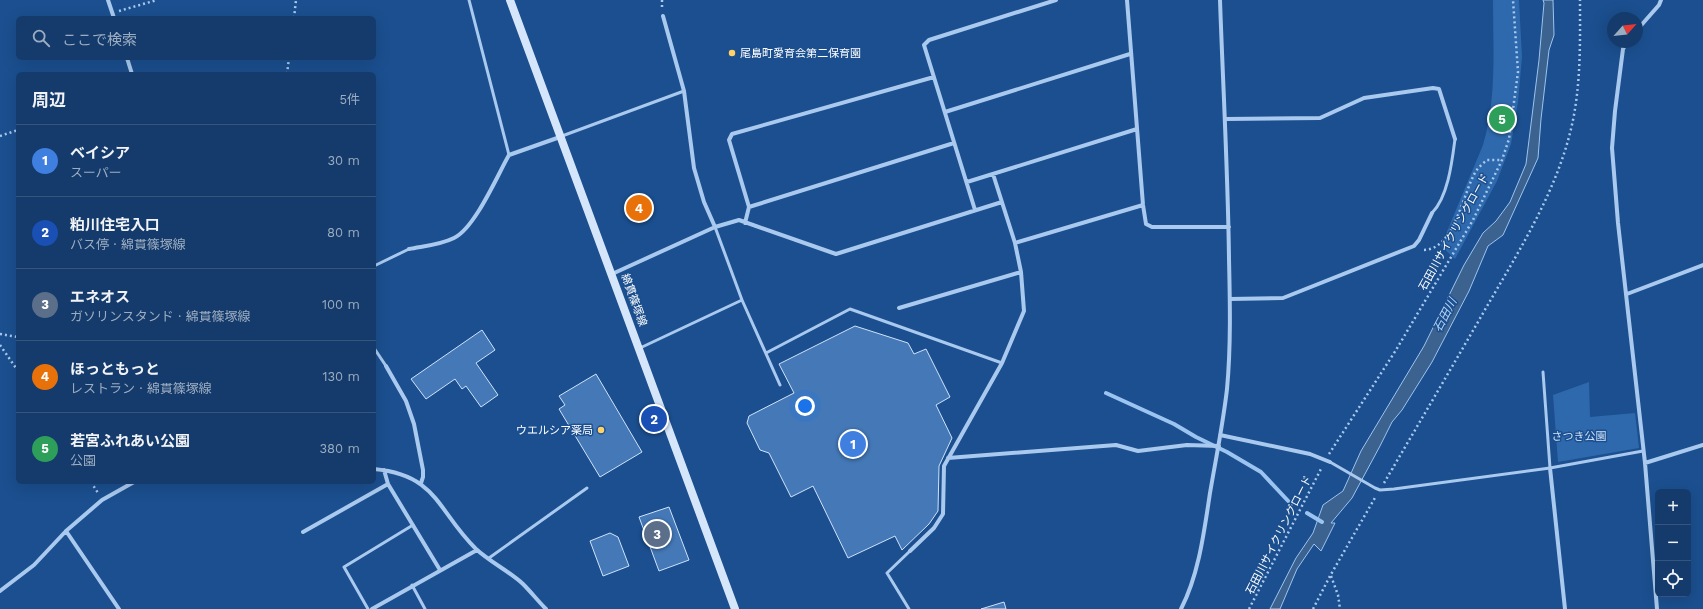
<!DOCTYPE html>
<html lang="ja">
<meta charset="utf-8">
<style>
body{margin:0;font-family:"Work Sans","Noto Sans JP",sans-serif;background:#1d4271;color:#f1f3f6}
.controls{position:absolute;right:12px;bottom:12px;display:grid;overflow:hidden;border-radius:6px;box-shadow:0 4px 16px #0002}
.controls button{width:36px;height:36px;display:grid;place-items:center;padding:0;border:0;border-bottom:1px solid #33557e;background:#143b6b;color:#f1f3f6;font:20px sans-serif}
.compass{position:absolute;left:1607px;top:12px;width:36px;height:36px;border-radius:50%;background:#143b6b;box-shadow:0 4px 16px #0002;rotate:63deg}
.you{position:absolute;left:805px;top:406px;width:14px;height:14px;margin:-10px;border:3px solid #fff;border-radius:50%;background:#1a73e8;box-shadow:0 0 0 6px #1a73e833}
.badge{display:grid;place-items:center;width:26px;height:26px;border-radius:50%;background:#d6ab8b;color:#fff;font-size:13px;font-weight:700}
.pin{position:absolute;translate:-50% -50%;border:2px solid #fff;box-shadow:0 1px 4px #0006}
.list{margin:0;padding:0;list-style:none}
h2{display:flex;justify-content:space-between;align-items:center;height:52px;margin:0;padding:0 16px;font-size:17px}
h2 small{font-size:13px;font-weight:400;color:#9dadc1}
.list li{display:grid;grid-template-columns:26px 1fr auto;gap:12px;align-items:center;box-sizing:border-box;height:72px;padding:0 16px;border-top:1px solid #33557e}
.list b{display:block;font-size:15px;white-space:nowrap}
.list p{margin:0;font-size:13px;white-space:nowrap;color:#9dadc1}
.list em{font-size:13px;font-style:normal;color:#9dadc1}
.icon{flex:none;width:22px;height:22px;fill:none;stroke:currentColor;stroke-width:2;stroke-linecap:round;stroke-linejoin:round}
.map{position:relative;flex:none;width:1703px;height:609px;overflow:hidden}
.search{position:absolute;background:#143b6b;box-shadow:0 4px 16px #0002;left:16px;top:16px;width:360px;height:44px;display:flex;align-items:center;gap:10px;box-sizing:border-box;padding:0 14px;border-radius:6px;color:#9dadc1;font-size:15px}
.panel{position:absolute;background:#143b6b;box-shadow:0 4px 16px #0002;left:16px;top:72px;width:360px;height:412px;border-radius:6px}
.map>svg:first-child{display:block}
.green{fill:#2e69ad}
.water{fill:#3c6290;stroke:#9cc4f0}
.lines{fill:none;stroke-linecap:round;stroke-linejoin:round}
.stream{stroke:#9cc4f0;stroke-width:4}
.building{fill:#4478b7;stroke:#cfe3fa}
.path{stroke:#a9c9ee;stroke-width:2.5;stroke-dasharray:2 3;stroke-linecap:butt}
.lane{stroke:#a9c9ee;stroke-width:3}
.street{stroke:#a9c9ee;stroke-width:4}
.secondary{stroke:#d6e6fa;stroke-width:8}
.poi-dot{fill:#ffd166;stroke:#1b4f8f;stroke-width:1.5}
.labels{text-anchor:middle;dominant-baseline:central;stroke-width:3;stroke-linejoin:round;paint-order:stroke}
.poi-label{font-size:11px;fill:#fff;stroke:#1b4f8f;text-anchor:start}
.street-label{font-size:11px;fill:#fff;stroke:#1b4f8f}
.park-label{font-size:11px;fill:#cfe3fa;stroke:#1b4f8f}
.water-label{font-size:12px;font-style:italic;fill:#b5d3f5;stroke:#1b4f8f}
</style>
<div class="map">
<svg width="1703" height="609" viewBox="0 0 1703 609">
<rect width="100%" height="100%" fill="#1b4f8f"/>
<!-- green -->
<path class="green" d="M1493,0H1519L1522,57L1518,102L1511,144L1497,181L1455,259L1441,246L1483,145C1497,98 1493,48 1493,0Z
M1589,382L1590,417L1635,413L1639,448L1558,462L1553,395Z"/>
<!-- water -->
<path class="water" d="M1543,0H1553L1554,35L1549,50L1541,119L1538,158L1503,235L1488,246L1469,291L1432,362L1402,410L1392,422L1380,446L1352,498L1331,523H1335L1321,551L1314,544L1297,569L1280,609H1270L1296,558L1313,533L1323,505L1343,491L1361,451L1424,346L1464,265L1483,233L1496,221L1510,202L1526,164L1539,60L1544,3Z"/>
<g class="lines">
<!-- stream -->
<path class="stream" d="M1106,393L1174,424L1196,437L1227,452L1261,472L1291,504
M1307,513L1322,522"/>
</g>
<!-- building -->
<path class="building" d="M855,326L908,343L914,354L926,349L950,397L936,405L952,438L939,466L938,511L929,524L902,550L895,536L848,558L813,486L791,497L769,453L760,450L747,423L749,416L794,393L779,364Z
M482,330L495,350L476,363L498,395L481,407L466,386L462,389L455,379L426,399L411,379Z
M596,374L642,452L600,477L559,409L565,405L559,396Z
M669,507L689,560L659,571L639,517Z
M610,533L618,537L629,566L603,576L590,541Z
M1004,602L1006,609H981Z"/>
<g class="lines">
<!-- path -->
<path class="path" d="M662,0V8
M119,11L157,0
M294,18L296,0
M287,74L289,58
M0,136L18,130
M1424,250C1455,249 1463,192 1476,171C1479,167 1483,163 1487,160H1502
M0,334L18,337
M0,345L18,371
M1329,454L1396,350L1473,220L1502,160L1509,139L1518,72L1513,0
M91,482L98,493
M1384,483C1418,425 1452,367 1486,308C1520,249 1559,188 1573,120C1581,80 1580,40 1580,0
M1331,576L1338,595L1340,609
M1249,609L1322,467
M1313,609L1330,576L1376,496"/>
<!-- lane -->
<path class="lane" d="M469,0L509,155
M562,136L684,91
M1432,213C1448,197 1452,162 1455,139
M715,227L742,300L780,385
M374,266L409,249
M374,348L386,366
M640,348L742,300
M766,353L850,309L1002,363
M1543,372L1550,468
M1330,462L1375,488L1380,490L1394,489L1550,468L1643,451
M489,558L587,488
M412,585L425,609
M368,609L344,567L413,525
M909,609L887,573L910,551"/>
<!-- street -->
<path class="street" d="M108,0L114,18
M1127,0L1143,205L1146,224L1152,227H1229
M663,16L684,91L694,168L704,202L715,227
M1637,30L1659,5L1661,0
M1627,42L1623,49L1615,111L1612,148L1618,223L1645,463L1657,609
M127,58L132,74
M945,112L1130,54
M1226,119L1320,118L1364,98L1433,88L1439,89L1455,139
M967,182L1137,129
M749,207L954,143
M975,210L924,45L929,40L1056,0
M745,223L749,207L729,140L732,134L934,77
M1015,243L1143,205
M409,249C424,246 440,245 454,238C475,228 497,176 509,155L560,137
M612,274L715,227L739,220L836,254L1002,202
M1627,294L1703,265
M1230,299L1283,298L1414,246L1419,240L1432,213
M899,308L1021,272
M386,366L406,401L414,424L423,470V477L421,483
M1220,435L1310,454L1330,462
M948,458L1116,445L1138,451L1187,445L1219,446
M1645,463L1703,445
M1550,468L1565,609
M374,469C438,475 437,511 476,549C490,562 509,571 523,584C531,592 538,601 546,609
M384,470L388,484L440,570
M66,531L119,609
M303,532L388,484
M910,551L934,528L943,514L944,466L1002,363L1024,311L1021,272L1015,243L993,174
M0,591L34,565L66,531L102,500L134,482
M372,609L477,550
M1181,609C1199,574 1204,532 1210,493C1216,458 1223,424 1227,389C1231,346 1230,302 1229,259C1228,173 1223,87 1220,0"/>
<!-- secondary -->
<path class="secondary" d="M510,0L735,609"/>
</g>
<!-- markers -->
<g class="poi-dot">
<circle cx="732" cy="53" r="4"/>
<circle cx="601" cy="430" r="4"/>
</g>
<g class="labels">
<!-- poi labels -->
<g class="poi-label">
<text x="740" y="53">尾島町愛育会第二保育園</text>
<text x="593" y="430" text-anchor="end">ウエルシア薬局</text>
</g>
<!-- street labels -->
<g class="street-label">
<text transform="translate(1454 232) rotate(-61)">石田川サイクリングロード</text>
<text transform="translate(634 300) rotate(70)">綿貫篠塚線</text>
<text transform="translate(1279 535) rotate(-63)">石田川サイクリングロード</text>
</g>
<!-- park labels -->
<g class="park-label">
<text x="1579" y="436">さつき公園</text>
</g>
<!-- water labels -->
<g class="water-label">
<text transform="translate(1445 315) rotate(-62)">石田川</text>
</g>
</g>
</svg>
<div class="controls">
<button>+</button>
<button>−</button>
<button><svg class="icon" aria-label="locate" viewBox="0 0 24 24"><circle cx="12" cy="12" r="6"/><path d="M12 2v4M12 18v4M2 12h4M18 12h4"/></svg></button>
</div>
<svg class="compass" viewBox="-18 -18 36 36"><path d="M0-13l5 13h-10z" fill="#e53935"/><path d="M0 13l5-13h-10z" fill="#9dadc1"/></svg>
<div class="you"></div>
<div class="pin badge" style="left:853px;top:444px;background:#3f7fe0">1</div>
<div class="pin badge" style="left:654px;top:419px;background:#1a4fb4">2</div>
<div class="pin badge" style="left:657px;top:534px;background:#5c6f8a">3</div>
<div class="pin badge" style="left:639px;top:208px;background:#e8710a">4</div>
<div class="pin badge" style="left:1502px;top:119px;background:#2e9e5b">5</div>
<div class="search"><svg class="icon" aria-label="search" viewBox="0 0 24 24"><circle cx="10" cy="10" r="6"/><path d="M15 15l6 6"/></svg>ここで検索</div>
<section class="panel">
<h2>周辺<small>5件</small></h2>
<ul class="list">
<li><span class="badge" style="background:#3f7fe0">1</span><div><b>ベイシア</b><p>スーパー</p></div><em>30 m</em></li>
<li><span class="badge" style="background:#1a4fb4">2</span><div><b>粕川住宅入口</b><p>バス停 · 綿貫篠塚線</p></div><em>80 m</em></li>
<li><span class="badge" style="background:#5c6f8a">3</span><div><b>エネオス</b><p>ガソリンスタンド · 綿貫篠塚線</p></div><em>100 m</em></li>
<li><span class="badge" style="background:#e8710a">4</span><div><b>ほっともっと</b><p>レストラン · 綿貫篠塚線</p></div><em>130 m</em></li>
<li><span class="badge" style="background:#2e9e5b">5</span><div><b>若宮ふれあい公園</b><p>公園</p></div><em>380 m</em></li>
</ul>
</section>
</div>
